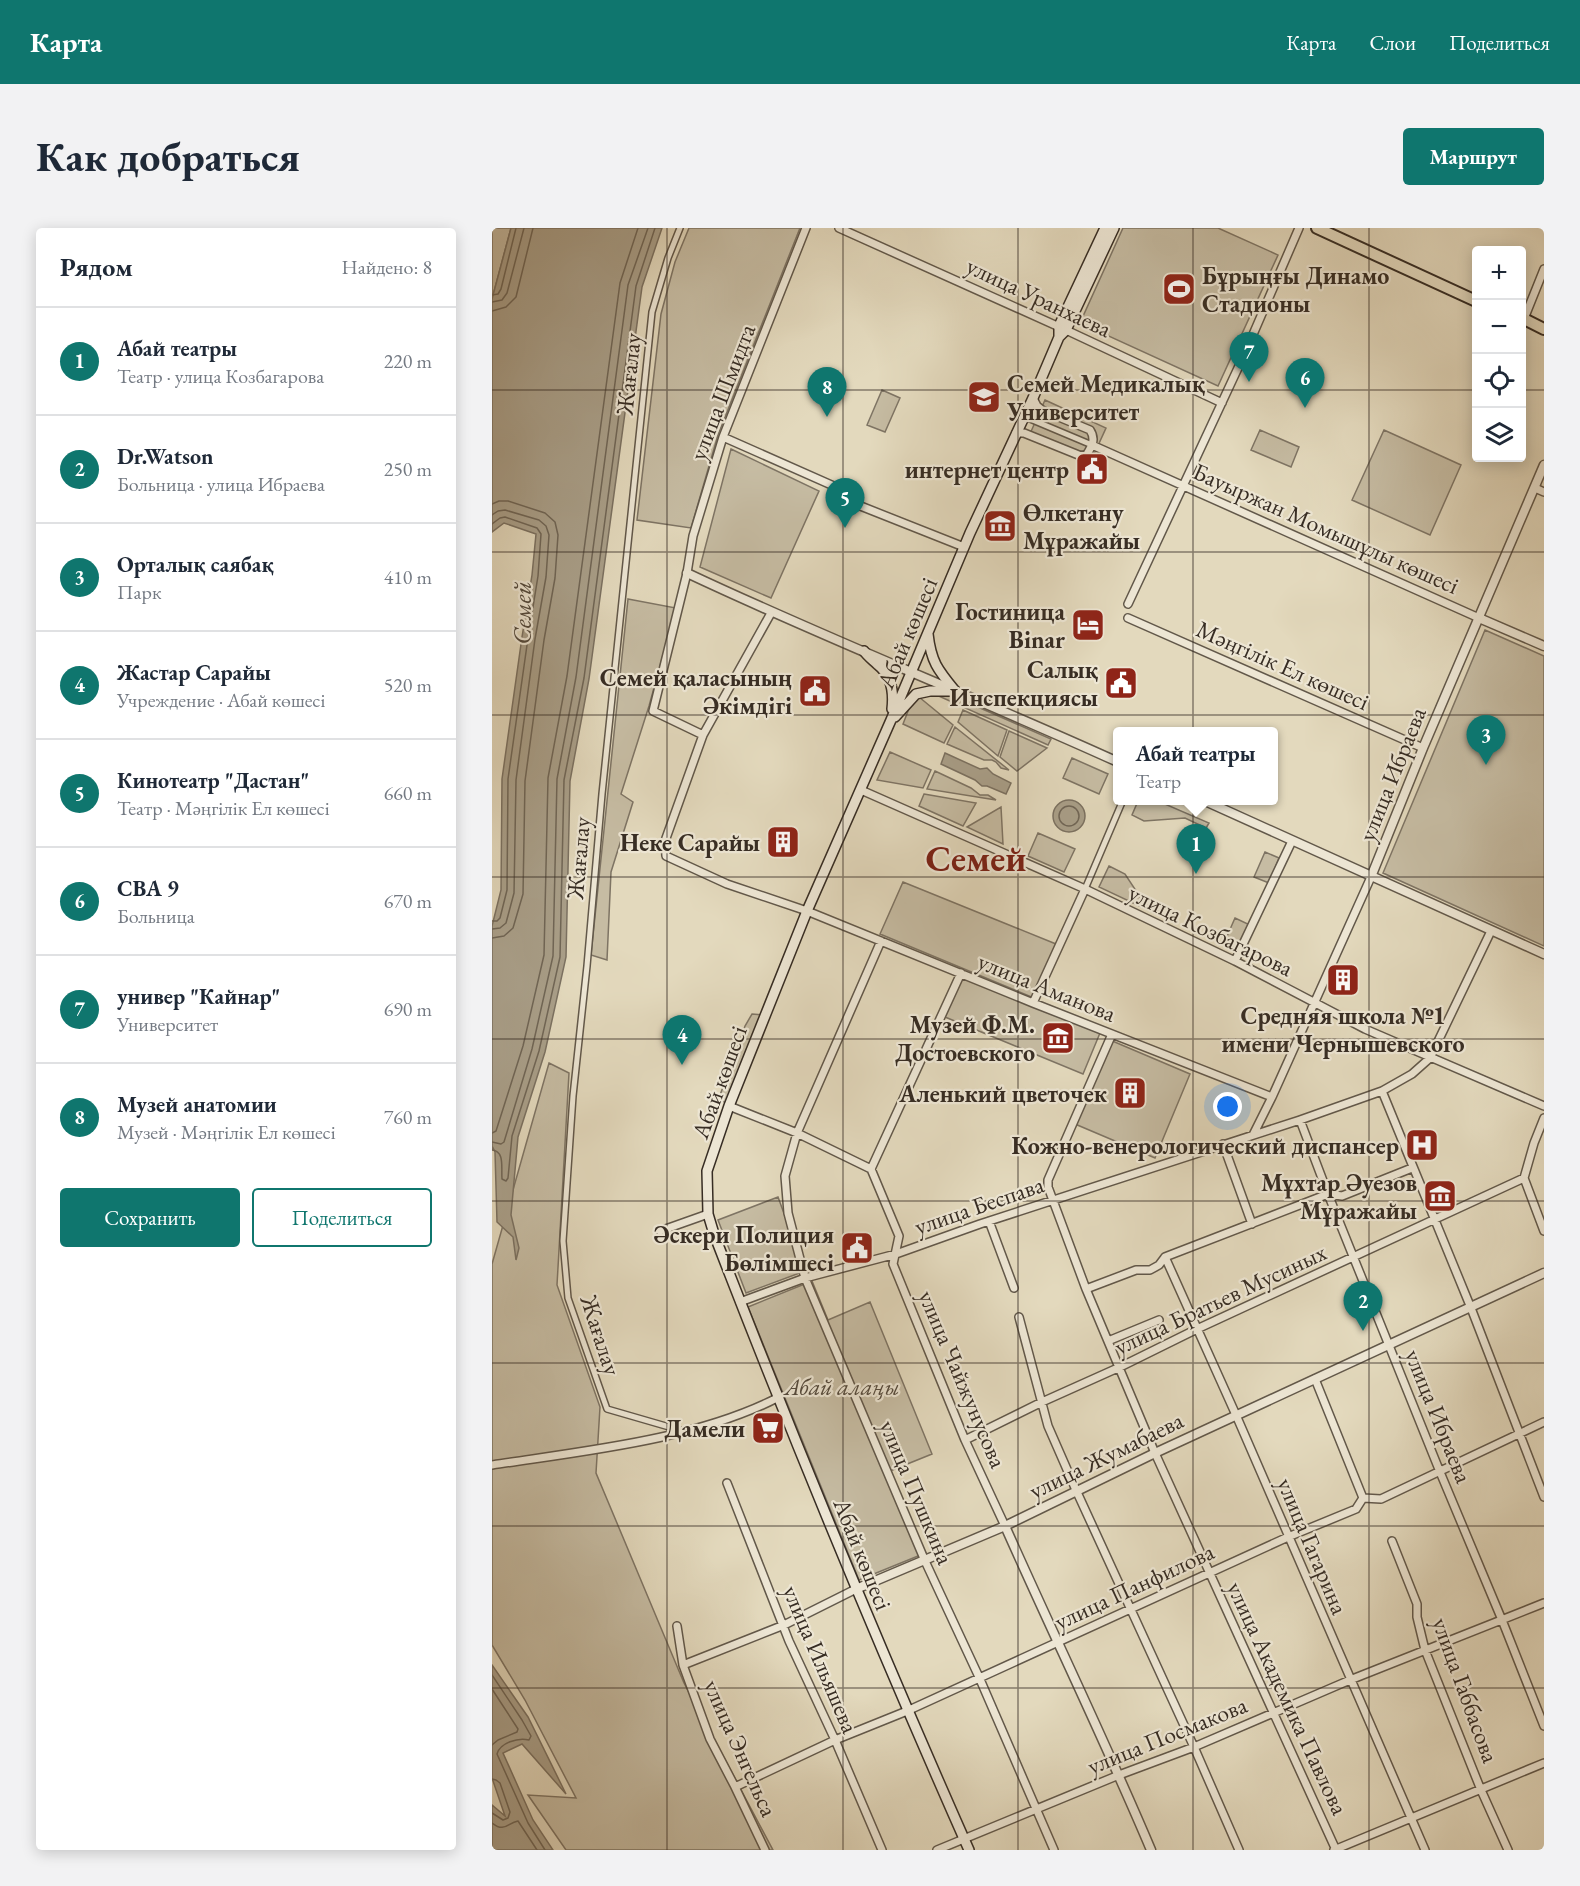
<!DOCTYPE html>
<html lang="ru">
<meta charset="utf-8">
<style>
body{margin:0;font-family:"EB Garamond",serif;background:#f2f2f3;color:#1f2937}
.controls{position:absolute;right:18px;top:18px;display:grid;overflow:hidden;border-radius:6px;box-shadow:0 3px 15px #0003}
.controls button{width:54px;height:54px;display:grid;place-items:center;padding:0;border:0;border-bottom:2px solid #e0e1e3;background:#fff;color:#1f2937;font:30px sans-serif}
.you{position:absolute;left:736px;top:879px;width:21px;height:21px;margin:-15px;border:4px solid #fff;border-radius:50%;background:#1a73e8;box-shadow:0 0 0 9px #1a73e833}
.badge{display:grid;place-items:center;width:39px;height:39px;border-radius:50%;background:#0f766e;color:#fff;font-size:20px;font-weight:700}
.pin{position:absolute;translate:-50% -50px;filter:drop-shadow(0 2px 3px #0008)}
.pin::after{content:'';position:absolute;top:32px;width:21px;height:18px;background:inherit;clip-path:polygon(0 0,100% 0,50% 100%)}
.popup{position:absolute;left:621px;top:499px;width:165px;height:78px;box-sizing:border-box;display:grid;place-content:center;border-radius:6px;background:#fff;filter:drop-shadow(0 2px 4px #0005);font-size:20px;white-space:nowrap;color:#747a83}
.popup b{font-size:22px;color:#1f2937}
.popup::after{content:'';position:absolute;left:50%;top:100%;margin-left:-12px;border:12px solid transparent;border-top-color:#fff}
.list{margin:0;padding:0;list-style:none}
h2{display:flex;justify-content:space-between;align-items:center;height:78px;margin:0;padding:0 24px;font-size:26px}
h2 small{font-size:20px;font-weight:400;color:#747a83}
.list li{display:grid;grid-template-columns:39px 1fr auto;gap:18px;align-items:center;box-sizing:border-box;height:108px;padding:0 24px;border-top:2px solid #e0e1e3}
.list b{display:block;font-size:22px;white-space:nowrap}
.list p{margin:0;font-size:20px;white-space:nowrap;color:#747a83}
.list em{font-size:20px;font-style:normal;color:#747a83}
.actions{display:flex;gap:12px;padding:18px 24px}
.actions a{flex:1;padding:14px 0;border:2px solid #0f766e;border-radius:6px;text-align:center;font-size:21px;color:#0f766e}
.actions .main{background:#0f766e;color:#fff}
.icon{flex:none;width:33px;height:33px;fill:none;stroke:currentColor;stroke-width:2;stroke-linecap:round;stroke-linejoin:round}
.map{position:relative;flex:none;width:1052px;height:1622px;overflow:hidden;border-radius:6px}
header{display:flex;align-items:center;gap:36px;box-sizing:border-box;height:84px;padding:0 30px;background:#0f766e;color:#fff}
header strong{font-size:28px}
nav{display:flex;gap:33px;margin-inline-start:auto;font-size:21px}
.intro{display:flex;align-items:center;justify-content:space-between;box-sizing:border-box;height:144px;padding:0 36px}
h1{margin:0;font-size:42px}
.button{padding:15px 27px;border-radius:6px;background:#0f766e;color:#fff;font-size:21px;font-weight:700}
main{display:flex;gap:36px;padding:0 36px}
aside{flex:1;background:#fff;border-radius:6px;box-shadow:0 3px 15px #0003}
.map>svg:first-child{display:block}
.green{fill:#c6bca3;stroke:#7e7464;stroke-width:1.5}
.water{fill:#a99f89;stroke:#7b7161;stroke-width:1.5}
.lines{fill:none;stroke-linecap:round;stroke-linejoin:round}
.shore{stroke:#706656;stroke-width:1.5}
.pedestrian-casing{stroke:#62584a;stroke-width:8}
.minor-casing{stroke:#62584a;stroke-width:10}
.tertiary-casing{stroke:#62584a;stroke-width:11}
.secondary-casing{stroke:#372d24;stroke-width:12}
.primary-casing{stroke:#372d24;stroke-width:14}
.pedestrian{stroke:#ede6d4;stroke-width:5}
.minor{stroke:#ede6d4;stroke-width:7}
.tertiary{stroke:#ede6d4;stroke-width:8}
.secondary{stroke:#ede6d4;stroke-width:9}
.primary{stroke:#e3d9bd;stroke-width:10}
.grid{fill:none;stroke:#372d24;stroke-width:1.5;stroke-opacity:0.55}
.labels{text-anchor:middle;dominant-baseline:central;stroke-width:4.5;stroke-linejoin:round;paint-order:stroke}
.poi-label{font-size:24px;font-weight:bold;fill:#372d24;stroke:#ede6d4;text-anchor:end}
.street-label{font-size:24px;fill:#372d24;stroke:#ede6d4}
.park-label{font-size:24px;font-style:italic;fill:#544a3d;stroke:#ede6d4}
.water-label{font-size:26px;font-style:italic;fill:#544a3d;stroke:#ede6d4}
.town-label{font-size:36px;font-weight:bold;fill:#7a1f14;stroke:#ede6d4}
</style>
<header>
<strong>Карта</strong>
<nav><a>Карта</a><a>Слои</a><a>Поделиться</a></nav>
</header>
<div class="intro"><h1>Как добраться</h1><a class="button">Маршрут</a></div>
<main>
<aside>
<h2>Рядом<small>Найдено: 8</small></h2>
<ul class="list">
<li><span class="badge">1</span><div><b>Абай театры</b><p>Театр · улица Козбагарова</p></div><em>220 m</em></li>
<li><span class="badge">2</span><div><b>Dr.Watson</b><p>Больница · улица Ибраева</p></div><em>250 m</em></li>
<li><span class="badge">3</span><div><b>Орталық саябақ</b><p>Парк</p></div><em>410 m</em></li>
<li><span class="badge">4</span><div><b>Жастар Сарайы</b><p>Учреждение · Абай көшесі</p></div><em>520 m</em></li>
<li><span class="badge">5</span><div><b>Кинотеатр &quot;Дастан&quot;</b><p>Театр · Мәңгілік Ел көшесі</p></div><em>660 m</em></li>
<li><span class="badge">6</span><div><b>СВА 9</b><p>Больница</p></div><em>670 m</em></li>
<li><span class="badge">7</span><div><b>универ &quot;Кайнар&quot;</b><p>Университет</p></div><em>690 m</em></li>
<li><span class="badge">8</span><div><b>Музей анатомии</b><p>Музей · Мәңгілік Ел көшесі</p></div><em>760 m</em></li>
</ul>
<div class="actions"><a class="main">Сохранить</a><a>Поделиться</a></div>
</aside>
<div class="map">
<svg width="1052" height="1622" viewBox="0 0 1052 1622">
<rect width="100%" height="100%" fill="#e3d9bd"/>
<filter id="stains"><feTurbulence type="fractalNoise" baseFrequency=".00333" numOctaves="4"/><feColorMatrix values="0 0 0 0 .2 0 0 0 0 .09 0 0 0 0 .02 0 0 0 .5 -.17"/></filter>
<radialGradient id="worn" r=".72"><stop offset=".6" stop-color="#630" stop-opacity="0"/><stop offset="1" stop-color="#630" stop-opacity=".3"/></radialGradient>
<!-- green -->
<path class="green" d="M0,0H19L0,71Z
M197,0H308L226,207L199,300L145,292L169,86L183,34Z
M631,0H726L786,27L726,158L588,95Z
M390,162L408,170L393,204L375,197Z
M553,172L614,200L598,235L537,208Z
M768,202L807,219L799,239L759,222Z
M892,202L969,237L938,307L860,272Z
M239,221L327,263L279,370L208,339Z
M136,371L184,380L157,478L129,566L141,574L119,644L115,732L99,727Z
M993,402L1052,428V718L891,645Z
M440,465L463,469L559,511L556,517Z
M427,469L461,497L452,515L411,496L418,478Z
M471,482L515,502L506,528L466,494Z
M463,499L517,542L509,540L504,534L500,532H492L455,516Z
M517,503L555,520L525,543L508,529Z
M398,524L439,542L431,560L385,552Z
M580,530L616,546L607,566L571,550Z
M443,543L479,560L488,567H496L504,572L435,561Z
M432,566L484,575L471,598L427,578Z
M646,573H666L717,595L714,600L693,590L652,593L640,587Z
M509,579L511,616L475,599Z
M546,605L583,621L572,644L536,628Z
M773,624L787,630L777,655L762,649Z
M617,638L633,646L652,675L676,688L675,691L607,659Z
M411,654L564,716L542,770L388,706Z
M743,690L758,697L747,721L732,715Z
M469,749L608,805L591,846L453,789Z
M260,786L272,787L237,878L227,870L253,798Z
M618,812L698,846L663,930L583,896Z
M57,835L77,845L65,1057L108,1179L104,1245L192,1455L281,1622H74L36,1567L84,1570L33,1472L0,1417V1036Z
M286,969L313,1043L254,1065L226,992Z
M320,1053L336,1092L378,1074L440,1226L398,1243L431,1326L367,1352L256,1079Z"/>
<!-- water -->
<path class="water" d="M19,0H170L150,59L97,451L78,553L74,729L53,824L26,909L19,987L27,1020L24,1032L21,1009L5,994L3,924L1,920L0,922V698L9,662L10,551L30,409L40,347L44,306L12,295L0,304V71Z
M453,525L488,541L495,540L501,546L519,555L514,566L495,558H490L483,552L449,536Z
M561 588a16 16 0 1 1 32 0a16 16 0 1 1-32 0Z
M0,1437L36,1489L74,1566L30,1516L11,1525L41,1592L61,1622H0V1577L13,1588L0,1550Z"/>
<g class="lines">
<!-- shore -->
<path class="shore" d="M0,67L6,66L9,61L24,0
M0,74L10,72L15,65L32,0
M0,83L14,79L24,69L41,0
M0,276L7,273H16L53,285L63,294L66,307L63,350L52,412L33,553L31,666L21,700L12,708L0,710
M0,287L6,283L13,282L47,292L54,298L57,307L54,349L43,411L24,552L22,665L14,695L8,700L0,701
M0,296L8,290L13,289L45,300L49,306L46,348L36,410L16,551L15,662L8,690L5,693H0
M567 588a10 10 0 1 1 20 0a10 10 0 1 1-20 0Z
M0,905L4,903L31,818L52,727L56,550L75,448L128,55L146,0
M0,914L9,916L12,914L40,821L61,728L65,551L84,449L136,57L156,0
M0,922C13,923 9,940 10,951L14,953L16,950L20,908L47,823L68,729L72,552L92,450L144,58L163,0
M0,1447L30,1492L39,1508L37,1512C26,1509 8,1515 5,1526L36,1595L53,1622
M0,1461L26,1501L25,1504L6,1512L0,1517
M0,1551L4,1552L8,1555L18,1584L16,1590L11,1592L0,1585
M0,1595C13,1605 15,1595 26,1593L45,1622"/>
<defs>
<path id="pedestrian" d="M188,0L176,30L160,84L110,566L95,738L81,868L71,1013L76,1070L115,1181L191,1203
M531,188L600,217
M593,661L631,572"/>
<path id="minor" d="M347,0L574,102L730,175
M1032,91L1052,41
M524,205H532L589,228L595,226C600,218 604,211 598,202L550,182L545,178L541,170
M231,209L353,263L357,266L358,272L366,277L472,319
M600,217L987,390
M1043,260L1052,264
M636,376L753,125L807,0
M279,385L211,507L173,613L174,628L235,656L315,683L541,775L780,869
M636,390L931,520
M211,507L161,483L195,345L201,308L231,209L314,0
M369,562L593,661L743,733L873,801L1052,878
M389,713L305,905L293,948L296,985L313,1050L433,1333L487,1449L562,1622
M743,733L800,613
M469,745L379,941L407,1008L401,1036L473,1212L513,1298
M541,775L593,661
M620,806L556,952V959L594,1061L663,1225L844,1622
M890,863L979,1080L1052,1269
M237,878L305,905L379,941
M1052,890L1042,915L1032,950L1052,1003
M808,892L836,966L948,1244L1010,1392L1052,1498
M761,907L780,869L879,649
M731,916L760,996
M497,993L522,1060
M168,1003L216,986
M673,1029L744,1187L933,1622
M594,1061L644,1042H658L667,1037L673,1029L836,966L850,968L920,940
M248,1074L313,1050L404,1026L488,996L808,892L890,863L920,846L938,830L999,703
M527,1089L556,1198L584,1262L702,1519L747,1622
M616,1113L667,1092
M823,1151L871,1270
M473,1212L550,1174L628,1139L705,1101L1032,950
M0,1237C91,1223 203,1212 285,1170
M235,1255L297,1413L343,1512L390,1622
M900,1313L925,1376V1389L933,1422L989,1562L1016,1622
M185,1398L191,1437L218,1511L243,1559L273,1622
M191,1437L292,1397L364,1361
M243,1559L343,1512L415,1483L796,1309L864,1281L871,1270L889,1271L1052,1194
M445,1622L627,1547L702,1519L858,1452L1052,1375
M842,1622L1052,1535"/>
<path id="tertiary" d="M195,345C337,412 483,469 626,534
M987,390L1052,418
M711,572L1052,726
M879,649L931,520L1052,237
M513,1298C561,1406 613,1513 659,1622
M364,1361L513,1298L663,1225L1052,1045"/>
<path id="secondary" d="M567,109V98L613,0
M436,406C439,434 446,442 464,464
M372,423C376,429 381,432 386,437C400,448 402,464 400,481
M403,489L424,466L438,463H462
M477,1622C387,1419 302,1213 222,1006L216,986L215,943L237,878L315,683L399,492L478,305L541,170L567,109L574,102L622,0"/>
<path id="primary" d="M825,0L984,73
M1030,90L1052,101"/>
</defs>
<!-- pedestrian casing -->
<use href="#pedestrian" class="pedestrian-casing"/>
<!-- minor casing -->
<use href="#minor" class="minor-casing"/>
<!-- tertiary casing -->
<use href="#tertiary" class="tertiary-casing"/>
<!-- secondary casing -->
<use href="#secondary" class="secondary-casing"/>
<!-- primary casing -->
<use href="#primary" class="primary-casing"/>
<!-- pedestrian -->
<use href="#pedestrian" class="pedestrian"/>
<!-- minor -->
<use href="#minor" class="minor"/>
<!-- tertiary -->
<use href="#tertiary" class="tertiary"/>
<!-- secondary -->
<use href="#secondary" class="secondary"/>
<!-- primary -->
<use href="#primary" class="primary"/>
</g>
<!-- grid -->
<path class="grid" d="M175,0V1622M351,0V1622M526,0V1622M701,0V1622M877,0V1622M0,162H984M1030,162H1052M0,324H1052M0,487H1052M0,649H1052M0,811H1052M0,973H1052M0,1135H1052M0,1298H1052M0,1460H1052"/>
<!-- icons -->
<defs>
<symbol id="stadium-square" viewBox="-11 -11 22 22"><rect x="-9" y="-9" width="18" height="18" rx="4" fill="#8f2418" stroke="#ede6d4"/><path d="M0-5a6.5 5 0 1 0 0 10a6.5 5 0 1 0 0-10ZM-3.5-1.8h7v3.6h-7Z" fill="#fff"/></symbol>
<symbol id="university-square" viewBox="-11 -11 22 22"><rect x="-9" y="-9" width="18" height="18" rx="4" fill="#8f2418" stroke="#ede6d4"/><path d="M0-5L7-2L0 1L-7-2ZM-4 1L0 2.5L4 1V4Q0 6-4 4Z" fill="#fff"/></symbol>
<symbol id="civic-square" viewBox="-11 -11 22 22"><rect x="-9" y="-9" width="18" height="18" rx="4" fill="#8f2418" stroke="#ede6d4"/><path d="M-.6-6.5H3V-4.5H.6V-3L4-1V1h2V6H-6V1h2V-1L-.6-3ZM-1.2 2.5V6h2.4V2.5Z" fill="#fff"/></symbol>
<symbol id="museum-square" viewBox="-11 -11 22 22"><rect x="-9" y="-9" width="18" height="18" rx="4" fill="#8f2418" stroke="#ede6d4"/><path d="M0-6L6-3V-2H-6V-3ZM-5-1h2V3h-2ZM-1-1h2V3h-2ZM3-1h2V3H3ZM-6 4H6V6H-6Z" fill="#fff"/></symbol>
<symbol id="hotel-square" viewBox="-11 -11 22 22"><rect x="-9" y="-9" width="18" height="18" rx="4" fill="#8f2418" stroke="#ede6d4"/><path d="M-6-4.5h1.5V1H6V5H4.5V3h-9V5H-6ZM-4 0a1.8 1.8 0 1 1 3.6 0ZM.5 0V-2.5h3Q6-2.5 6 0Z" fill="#fff"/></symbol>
<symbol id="building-square" viewBox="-11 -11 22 22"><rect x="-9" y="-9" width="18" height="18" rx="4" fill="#8f2418" stroke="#ede6d4"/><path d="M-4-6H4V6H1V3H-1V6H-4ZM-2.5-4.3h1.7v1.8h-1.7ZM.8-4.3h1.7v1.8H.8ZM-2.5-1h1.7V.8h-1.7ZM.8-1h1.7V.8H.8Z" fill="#fff"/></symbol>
<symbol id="hospital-square" viewBox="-11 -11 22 22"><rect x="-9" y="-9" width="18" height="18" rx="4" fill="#8f2418" stroke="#ede6d4"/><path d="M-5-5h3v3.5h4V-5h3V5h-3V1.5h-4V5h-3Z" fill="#fff"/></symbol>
<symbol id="supermarket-square" viewBox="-11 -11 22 22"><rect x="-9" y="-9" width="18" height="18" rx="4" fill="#8f2418" stroke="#ede6d4"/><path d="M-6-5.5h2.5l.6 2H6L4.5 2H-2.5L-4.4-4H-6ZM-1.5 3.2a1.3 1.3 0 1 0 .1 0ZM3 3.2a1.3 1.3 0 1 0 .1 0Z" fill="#fff"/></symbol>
</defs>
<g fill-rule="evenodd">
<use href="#stadium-square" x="668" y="42" width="38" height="38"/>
<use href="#university-square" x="473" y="150" width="38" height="38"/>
<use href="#civic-square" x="581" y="222" width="38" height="38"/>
<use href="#museum-square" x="489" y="279" width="38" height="38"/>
<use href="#hotel-square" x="577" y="378" width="38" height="38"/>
<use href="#civic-square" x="610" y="436" width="38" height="38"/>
<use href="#civic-square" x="304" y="444" width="38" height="38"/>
<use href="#building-square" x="272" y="595" width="38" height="38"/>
<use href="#building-square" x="832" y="733" width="38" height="38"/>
<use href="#museum-square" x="547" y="791" width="38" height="38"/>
<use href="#building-square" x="619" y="846" width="38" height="38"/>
<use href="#hospital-square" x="911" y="898" width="38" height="38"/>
<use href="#museum-square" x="929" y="949" width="38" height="38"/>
<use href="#civic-square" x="346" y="1001" width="38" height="38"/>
<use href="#supermarket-square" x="257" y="1181" width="38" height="38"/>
</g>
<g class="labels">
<!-- poi labels -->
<g class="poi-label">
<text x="710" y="47" text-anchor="start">Бұрыңғы Динамо<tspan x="710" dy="28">Стадионы</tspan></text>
<text x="515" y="155" text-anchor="start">Семей Медикалық<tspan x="515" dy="28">Университет</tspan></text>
<text x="577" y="241">интернет центр</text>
<text x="531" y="284" text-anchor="start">Өлкетану<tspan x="531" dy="28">Мұражайы</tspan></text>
<text x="573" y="383">Гостиница<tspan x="573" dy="28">Binar</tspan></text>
<text x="606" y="441">Салық<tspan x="606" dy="28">Инспекциясы</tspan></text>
<text x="300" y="449">Семей қаласының<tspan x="300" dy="28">Әкімдігі</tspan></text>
<text x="268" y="614">Неке Сарайы</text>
<text x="851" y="787" text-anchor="middle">Средняя школа №1<tspan x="851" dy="28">имени Чернышевского</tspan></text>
<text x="543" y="796">Музей Ф.М.<tspan x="543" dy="28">Достоевского</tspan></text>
<text x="615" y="865">Аленький цветочек</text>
<text x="907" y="917">Кожно-венерологический диспансер</text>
<text x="925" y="954">Мұхтар Әуезов<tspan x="925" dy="28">Мұражайы</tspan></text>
<text x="342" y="1006">Әскери Полиция<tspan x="342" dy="28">Бөлімшесі</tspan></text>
<text x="253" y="1200">Дамели</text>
</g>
<!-- street labels -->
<g class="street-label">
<text transform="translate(547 69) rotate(25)">улица Уранхаева</text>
<text transform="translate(136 146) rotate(-84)">Жағалау</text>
<text transform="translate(230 164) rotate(-69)">улица Шмидта</text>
<text transform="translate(834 300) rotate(24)">Бауыржан Момышұлы көшесі</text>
<text transform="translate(415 405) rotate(-67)">Абай көшесі</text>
<text transform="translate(791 437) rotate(24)">Мәңгілік Ел көшесі</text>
<text transform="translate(900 546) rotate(-68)">улица Ибраева</text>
<text transform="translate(86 630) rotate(-85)">Жағалау</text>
<text transform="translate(719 702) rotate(26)">улица Козбагарова</text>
<text transform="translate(555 759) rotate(22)">улица Аманова</text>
<text transform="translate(227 854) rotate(-70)">Абай көшесі</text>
<text transform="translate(487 977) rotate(-19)">улица Беспава</text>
<text transform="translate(728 1071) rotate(-25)">улица Братьев Мусиных</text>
<text transform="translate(109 1107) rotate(72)">Жағалау</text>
<text transform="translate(471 1151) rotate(67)">улица Чайжунусова</text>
<text transform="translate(947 1188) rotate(68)">улица Ибраева</text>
<text transform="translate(614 1227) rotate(-26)">улица Жумабаева</text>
<text transform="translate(425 1264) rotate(67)">улица Пушкина</text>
<text transform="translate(821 1318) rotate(67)">улица Гагарина</text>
<text transform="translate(371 1326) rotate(68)">Абай көшесі</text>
<text transform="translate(642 1358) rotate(-25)">улица Панфилова</text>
<text transform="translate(329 1431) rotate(67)">улица Ильяшева</text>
<text transform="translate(974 1462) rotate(70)">улица Габбасова</text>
<text transform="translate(796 1470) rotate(65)">улица Академика Павлова</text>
<text transform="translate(675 1507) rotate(-22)">улица Посмакова</text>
<text transform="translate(249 1520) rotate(66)">улица Энгельса</text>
</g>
<!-- park labels -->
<g class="park-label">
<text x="350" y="1158">Абай алаңы</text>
</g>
<!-- water labels -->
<g class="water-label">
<text transform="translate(30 385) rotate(-90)">Семей</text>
</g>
<!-- town labels -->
<g class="town-label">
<text x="484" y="630">Семей</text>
</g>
</g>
<rect width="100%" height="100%" filter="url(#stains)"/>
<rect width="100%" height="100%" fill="url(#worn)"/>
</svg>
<div class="controls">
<button>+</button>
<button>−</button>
<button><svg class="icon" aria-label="locate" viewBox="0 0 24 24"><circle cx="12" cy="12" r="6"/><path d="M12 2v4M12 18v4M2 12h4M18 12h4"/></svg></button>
<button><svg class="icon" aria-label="layers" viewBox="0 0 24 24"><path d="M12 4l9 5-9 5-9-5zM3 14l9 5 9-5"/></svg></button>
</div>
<div class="you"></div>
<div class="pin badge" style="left:704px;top:646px">1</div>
<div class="popup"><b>Абай театры</b>Театр</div>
<div class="pin badge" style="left:871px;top:1103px">2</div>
<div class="pin badge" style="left:994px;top:537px">3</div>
<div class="pin badge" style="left:190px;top:837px">4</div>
<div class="pin badge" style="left:353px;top:300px">5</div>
<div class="pin badge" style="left:813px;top:180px">6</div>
<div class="pin badge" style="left:757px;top:154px">7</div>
<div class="pin badge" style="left:335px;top:189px">8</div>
</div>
</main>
